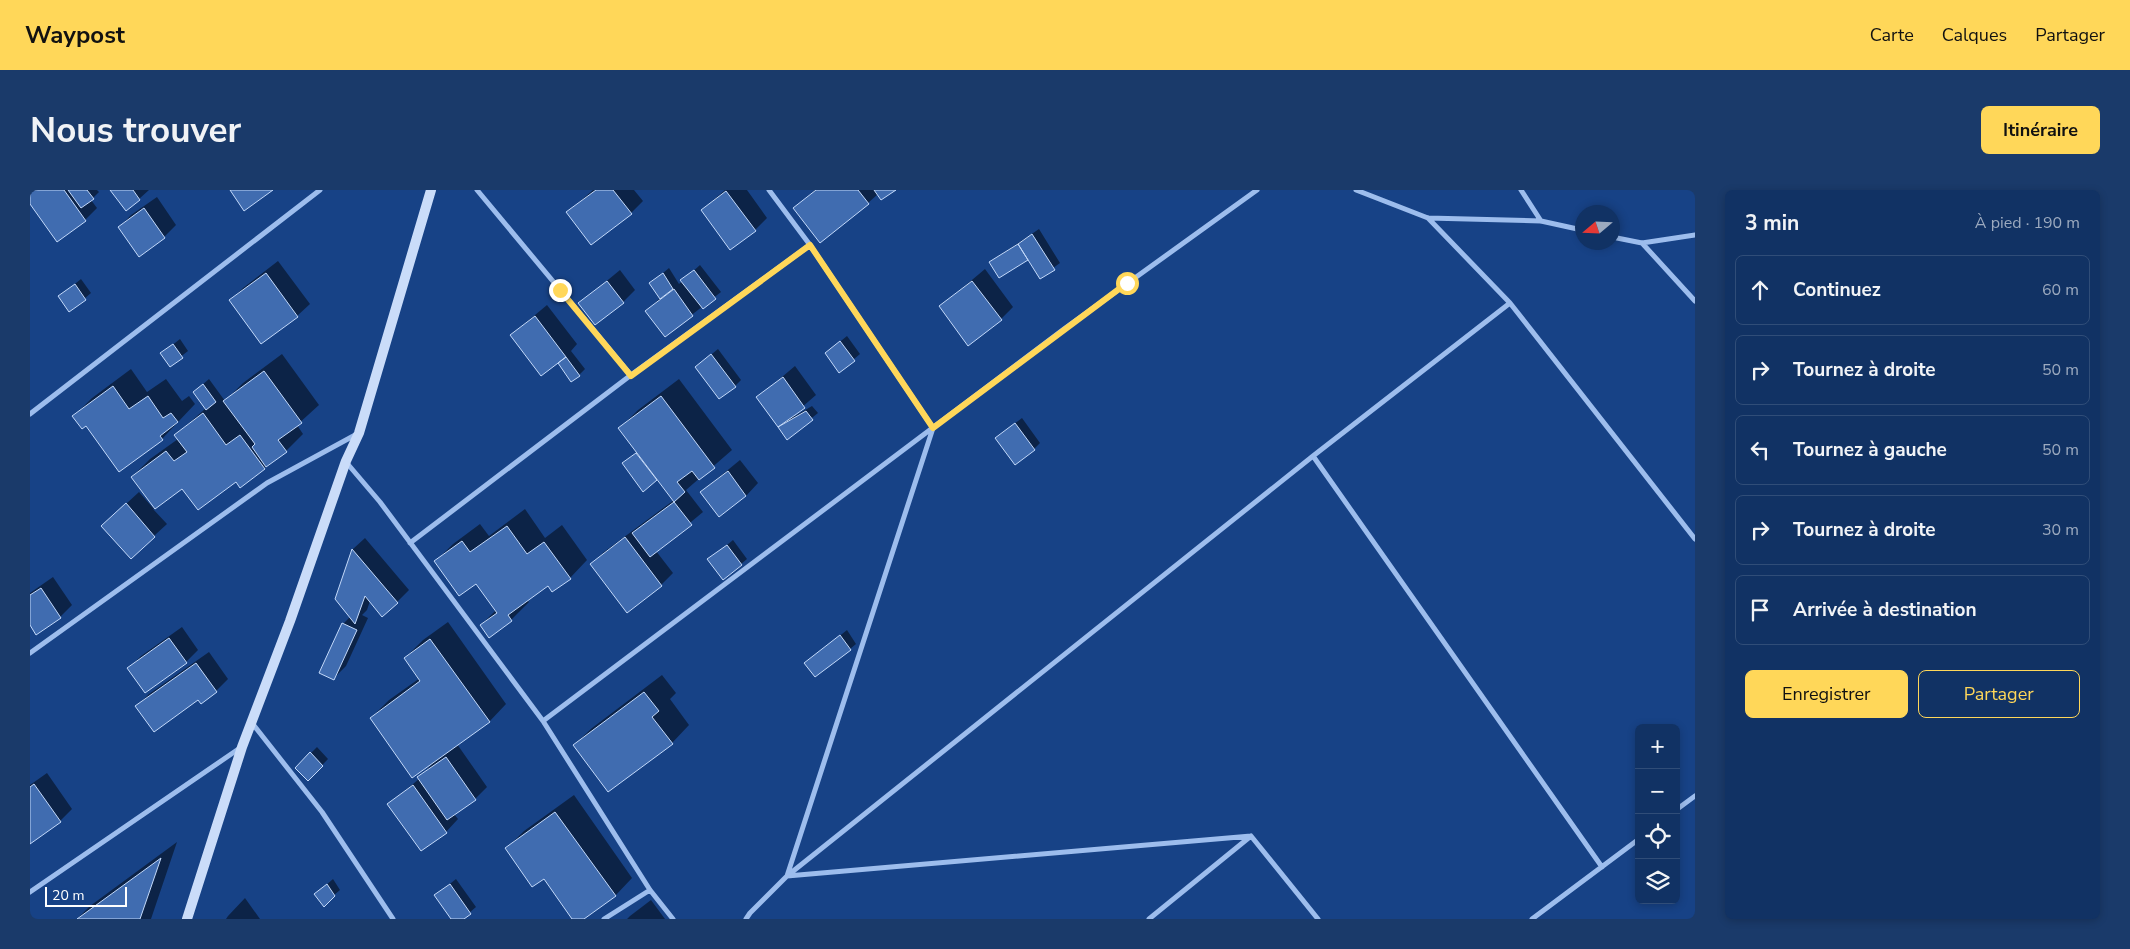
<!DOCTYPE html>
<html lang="fr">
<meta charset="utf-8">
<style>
body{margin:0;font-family:"Nunito Sans",sans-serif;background:#1a3a6a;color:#f1f3f6}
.controls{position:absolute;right:15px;bottom:15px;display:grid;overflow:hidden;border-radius:8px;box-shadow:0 2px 8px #0003}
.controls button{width:45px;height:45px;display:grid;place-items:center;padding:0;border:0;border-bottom:1px solid #304d78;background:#113264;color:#f1f3f6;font:25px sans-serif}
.compass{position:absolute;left:1545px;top:15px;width:45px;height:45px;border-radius:50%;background:#113264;box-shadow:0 2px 8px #0003;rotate:251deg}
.scale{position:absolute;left:15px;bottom:12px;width:82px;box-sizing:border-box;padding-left:5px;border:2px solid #fff;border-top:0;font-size:14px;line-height:18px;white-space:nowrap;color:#fff;-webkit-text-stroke:4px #174286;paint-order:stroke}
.stop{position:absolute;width:15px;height:15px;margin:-11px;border:4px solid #ffd759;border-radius:50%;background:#fff}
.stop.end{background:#ffd759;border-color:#fff;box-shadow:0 1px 5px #0008}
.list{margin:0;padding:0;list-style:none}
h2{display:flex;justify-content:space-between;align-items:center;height:65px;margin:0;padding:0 20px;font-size:21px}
h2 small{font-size:16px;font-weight:400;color:#9caabf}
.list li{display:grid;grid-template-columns:32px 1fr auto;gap:15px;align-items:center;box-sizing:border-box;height:70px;margin:0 10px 10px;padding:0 10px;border:1px solid #304d78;border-radius:8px}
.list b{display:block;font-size:19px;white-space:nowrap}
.list em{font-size:16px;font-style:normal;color:#9caabf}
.actions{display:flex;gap:10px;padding:15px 20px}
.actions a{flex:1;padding:11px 0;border:1px solid #ffd759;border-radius:8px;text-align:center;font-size:18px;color:#ffd759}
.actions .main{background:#ffd759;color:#111}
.icon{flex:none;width:28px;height:28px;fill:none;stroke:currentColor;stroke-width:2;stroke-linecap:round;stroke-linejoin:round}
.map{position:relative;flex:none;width:1665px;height:729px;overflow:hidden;border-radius:8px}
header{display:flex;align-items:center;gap:30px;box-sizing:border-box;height:70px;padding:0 25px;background:#ffd759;color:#111}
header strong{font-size:24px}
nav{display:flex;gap:28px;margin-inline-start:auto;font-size:18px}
.intro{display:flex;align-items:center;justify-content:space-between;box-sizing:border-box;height:120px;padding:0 30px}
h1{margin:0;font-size:35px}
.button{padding:12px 22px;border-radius:8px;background:#ffd759;color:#111;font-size:18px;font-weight:700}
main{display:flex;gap:30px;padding:0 30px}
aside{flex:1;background:#113264;border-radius:8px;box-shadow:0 2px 8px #0003}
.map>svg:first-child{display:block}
.shadow{fill:#0007}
.building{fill:#406cb0;stroke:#c3d9fa}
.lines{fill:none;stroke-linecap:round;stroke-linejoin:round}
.street{stroke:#9dbded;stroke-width:5}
.secondary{stroke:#cadcf9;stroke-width:10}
.route{stroke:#ffd759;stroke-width:6}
</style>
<header>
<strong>Waypost</strong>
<nav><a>Carte</a><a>Calques</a><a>Partager</a></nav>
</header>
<div class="intro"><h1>Nous trouver</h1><a class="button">Itinéraire</a></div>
<main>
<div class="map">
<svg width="1665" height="729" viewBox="0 0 1665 729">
<rect width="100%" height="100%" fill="#174286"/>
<!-- shadow -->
<path class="shadow" d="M0,0H67L69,2L61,10L67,18L55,30L0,12Z
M82,0H119L109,9Z
M563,0H604L613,11L601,23L538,22Z
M695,0H717L737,28L725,40L672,20Z
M785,0H864L848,4L838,13L765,18Z
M127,7L146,35L134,47L89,38L101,25Z
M1009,39L1030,73L1011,87L998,68L970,86L960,72Z
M248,71L280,114L267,126L232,152L201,110L213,98Z
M670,75L691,102L636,145L617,121L631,107L621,93L639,78L649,94Z
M955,79L983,117L971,129L911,116Z
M590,80L605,100L593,112L550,113Z
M51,89L61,103L40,121L30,106Z
M517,115L547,154L541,161L555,179L549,185L481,145Z
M817,146L830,164L810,181L796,163Z
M150,149L158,161L140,175L131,164Z
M688,159L711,190L705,196L666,177Z
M252,164L289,215L267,235L273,244L256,261L211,296L206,290L152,297L123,319L137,334L101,367L72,336L109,302L123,318L124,317L102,287L120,269L148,249L146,245L176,218L164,202L179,189L195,211L213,193Z
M765,176L786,205L764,224L765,226L782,216L788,223L757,248L728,207Z
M101,179L117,202L136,189L152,211L159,206L165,214L132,249L44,226L62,208Z
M649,189L702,260L656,300L673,322L626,361L643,383L631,395L562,374L574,362L644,310L628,288L613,300L599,268L608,262L590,238L608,220Z
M992,228L1010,253L1004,259L973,242Z
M710,270L728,293L716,306L671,302Z
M495,319L515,348L532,335L557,370L540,388L519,395L497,410L499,412L481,430L451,435L466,420L446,392L406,371L423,354L450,334L459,346Z
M335,348L379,400L367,412L340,411L337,420L332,425L338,428L316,476L304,488L313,434L321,426L306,409L323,359Z
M703,350L717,369L711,374L684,366Z
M23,387L42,415L30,427L0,433V403Z
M418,432L476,514L459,532L427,554L457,597L445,609L424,624L428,629L416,642L359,614L389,589L401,575L341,528L359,510L390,488L375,468L393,450Z
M152,437L168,460L156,472L115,502L99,478L111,466Z
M817,440L826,454L820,459L776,473Z
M179,462L198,489L186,501L107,516L119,504Z
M632,485L646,503L640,509L659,535L642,553L544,555L562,538Z
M287,557L298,569L278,590L266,578Z
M17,583L42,619L30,631L0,652V595Z
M544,605L602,688L585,706L552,729H544L514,687L476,659L494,641Z
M147,652L121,729H47L60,716Z
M303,689L310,700L304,705L286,704Z
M426,689L446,717L432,729H423L406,705Z
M215,708L230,729H196L198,726Z
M621,710L635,729H597L600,726Z"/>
<!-- building -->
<path class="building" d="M0,0H34L56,31L27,52L0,14Z
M38,0H57L64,9L51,18Z
M80,0H103L110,10L96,21Z
M200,0H243L214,21Z
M566,0H583L602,24L561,55L536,22Z
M786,0H828L839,14L790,53L763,18Z
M844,0H866L851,10Z
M696,1L726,41L700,60L671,20Z
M114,18L135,48L109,67L88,37Z
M1002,44L1025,80L1010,89L988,54Z
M988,54L998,70L969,88L959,72Z
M664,80L686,109L673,119L650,90Z
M236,83L268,127L231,154L199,110Z
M633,83L643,99L630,109L619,93Z
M577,91L594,113L565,135L548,113Z
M942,91L972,130L938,156L909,116Z
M45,94L56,110L39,122L28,106Z
M644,99L663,126L635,147L615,121Z
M505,126L536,167L511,186L480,145Z
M810,151L825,171L809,183L795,163Z
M143,154L153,168L140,177L130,163Z
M681,164L706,197L689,209L665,177Z
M536,167L550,186L541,192L528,173Z
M234,181L272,233L248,250L257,262L236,277L222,257L225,254L193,211Z
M753,187L775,218L748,237L726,207Z
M173,194L186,212L176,220L163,202Z
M83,196L99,219L118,206L133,228L141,223L148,232L130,246L133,250L89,282L56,236L52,239L42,226Z
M631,206L685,278L669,290L662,281L647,292L655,302L644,312L588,238Z
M776,221L783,230L757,250L748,237Z
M173,223L196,255L210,245L235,279L210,298L206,292L168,320L152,299L125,319L101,287L136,261L144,271L157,262L144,245Z
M985,233L1005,260L985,275L965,248Z
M606,263L627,290L613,302L592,273Z
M698,281L716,306L689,327L670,302Z
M644,312L662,335L620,367L602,343Z
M96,313L125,347L101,369L71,336Z
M477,336L497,364L514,352L541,389L522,402L518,396L478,425L482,431L459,448L450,435L467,423L446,394L429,406L404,371L432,351L440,362Z
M595,347L632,396L597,423L560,374Z
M697,355L712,375L693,390L677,369Z
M322,359L368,413L352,427L335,406L325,434L305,409Z
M11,398L31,428L6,445L0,435V405Z
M312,433L327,440L304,490L289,483Z
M810,445L821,460L785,487L774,473Z
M139,448L157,473L115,503L97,478Z
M400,449L460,532L382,588L340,528L390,491L374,468Z
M166,473L187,502L171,514L168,510L124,542L105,516Z
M614,502L629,521L622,527L643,554L578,602L543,555Z
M280,562L293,576L278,591L265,578Z
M416,567L446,610L417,630L387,587Z
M4,594L31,632L0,654V597Z
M383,595L417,643L391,661L357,614Z
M525,622L586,706L554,729H542L514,689L502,697L475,658Z
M131,668L110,729H47Z
M297,694L305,706L294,717L284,704Z
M420,694L441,724L434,729H421L404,705Z"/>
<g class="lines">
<!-- street -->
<path class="street" d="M447,0L601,185
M739,0L780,55L903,238L757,686L1221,646L1288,729
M1326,0L1398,28L1511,31L1552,40
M1491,0L1511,31
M1398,28L1480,113L1665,349
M1582,47L1612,53L1665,45
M1612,53L1665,111
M0,224L290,0
M1283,266L1572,677
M316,272L350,312L513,531L620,700L643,729
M380,353L601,185L780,55
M0,463L237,293L327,244
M513,531L1034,139L1227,0
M222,533L292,622L363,729
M1646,620L1665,606
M0,702L210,558
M574,729L620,700
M716,729L720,723L757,686L1283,266L1480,113
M1119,729L1221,646
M1502,729L1609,649"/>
<!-- secondary -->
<path class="secondary" d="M157,729L212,557L260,431L316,271L329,243L401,0"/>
</g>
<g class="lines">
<!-- route -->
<path class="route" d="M530,100L601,186L780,55L903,238L1097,93"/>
</g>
</svg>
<div class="controls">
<button>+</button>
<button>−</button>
<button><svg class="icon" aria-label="locate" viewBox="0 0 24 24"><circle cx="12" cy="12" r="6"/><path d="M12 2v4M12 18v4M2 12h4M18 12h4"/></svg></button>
<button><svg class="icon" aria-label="layers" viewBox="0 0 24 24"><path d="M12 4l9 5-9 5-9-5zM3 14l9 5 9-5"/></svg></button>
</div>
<svg class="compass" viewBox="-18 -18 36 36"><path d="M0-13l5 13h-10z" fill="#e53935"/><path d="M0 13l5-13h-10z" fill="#9caabf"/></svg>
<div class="scale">20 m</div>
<div class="stop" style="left:1097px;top:93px"></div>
<div class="stop end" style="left:530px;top:100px"></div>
</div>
<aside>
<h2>3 min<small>À pied · 190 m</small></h2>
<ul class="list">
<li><svg class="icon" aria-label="ahead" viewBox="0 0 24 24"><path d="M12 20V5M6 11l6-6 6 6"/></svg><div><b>Continuez</b></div><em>60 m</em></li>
<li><svg class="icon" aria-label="right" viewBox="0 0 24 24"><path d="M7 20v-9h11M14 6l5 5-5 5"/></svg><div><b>Tournez à droite</b></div><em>50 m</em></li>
<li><svg class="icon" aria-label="left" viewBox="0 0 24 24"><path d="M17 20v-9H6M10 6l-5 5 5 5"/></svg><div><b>Tournez à gauche</b></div><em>50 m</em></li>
<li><svg class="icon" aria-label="right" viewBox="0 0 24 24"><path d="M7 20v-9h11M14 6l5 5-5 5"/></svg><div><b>Tournez à droite</b></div><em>30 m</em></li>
<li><svg class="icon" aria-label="arrive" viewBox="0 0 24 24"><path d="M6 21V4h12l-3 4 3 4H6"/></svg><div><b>Arrivée à destination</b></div></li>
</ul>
<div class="actions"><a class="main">Enregistrer</a><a>Partager</a></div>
</aside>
</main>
